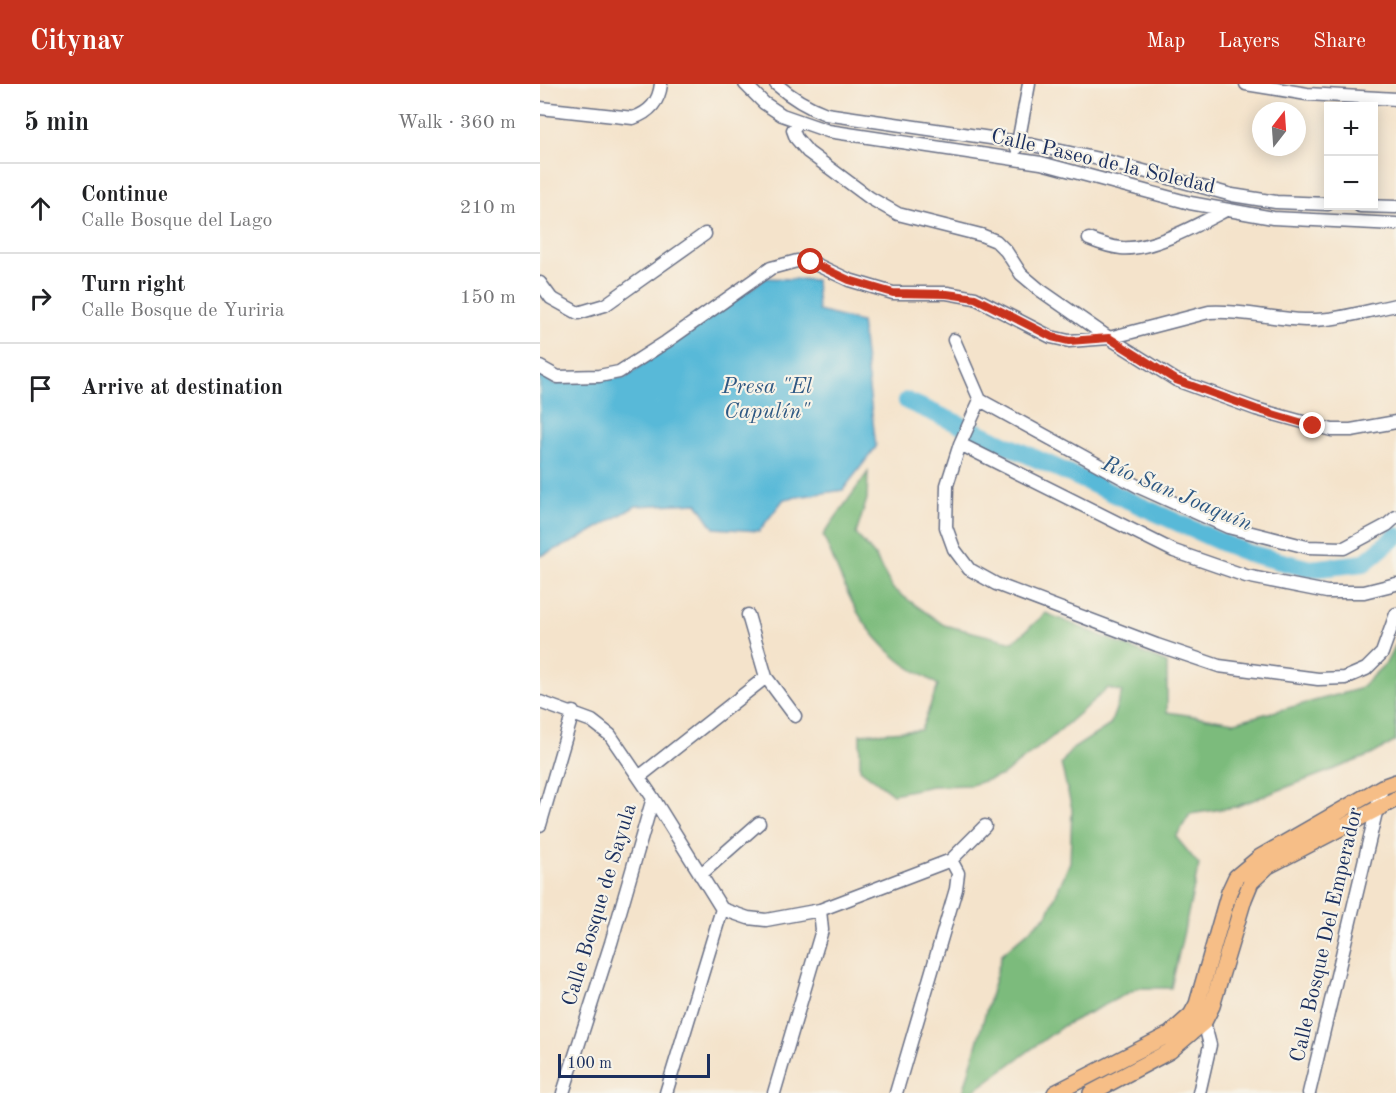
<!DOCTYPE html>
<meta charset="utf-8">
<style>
body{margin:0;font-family:"Old Standard TT",serif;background:#f6f6f6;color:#202124}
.controls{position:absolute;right:18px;top:18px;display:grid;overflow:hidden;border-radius:0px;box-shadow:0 3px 15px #0003}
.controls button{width:54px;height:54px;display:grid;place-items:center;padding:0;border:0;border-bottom:2px solid #e0e0e0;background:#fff;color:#202124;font:30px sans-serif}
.compass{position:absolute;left:712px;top:18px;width:54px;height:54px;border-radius:50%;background:#fff;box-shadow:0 3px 15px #0003;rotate:17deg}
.scale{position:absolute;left:18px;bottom:15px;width:152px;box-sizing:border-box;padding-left:6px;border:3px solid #1b2f5e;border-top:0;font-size:16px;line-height:21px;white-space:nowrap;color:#1b2f5e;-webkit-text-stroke:4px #f7f3e8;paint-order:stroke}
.stop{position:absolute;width:18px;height:18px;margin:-14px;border:4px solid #c8321e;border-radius:50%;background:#fff}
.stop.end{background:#c8321e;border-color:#fff;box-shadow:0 2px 6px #0008}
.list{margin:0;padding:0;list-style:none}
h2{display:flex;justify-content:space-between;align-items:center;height:78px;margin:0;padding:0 24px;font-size:26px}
h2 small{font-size:20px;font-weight:400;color:#757577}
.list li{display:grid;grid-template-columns:39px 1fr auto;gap:18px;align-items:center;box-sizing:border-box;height:90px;padding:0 24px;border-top:2px solid #e0e0e0}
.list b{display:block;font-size:22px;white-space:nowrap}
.list p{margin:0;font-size:20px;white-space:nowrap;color:#757577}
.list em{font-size:20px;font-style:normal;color:#757577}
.icon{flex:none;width:33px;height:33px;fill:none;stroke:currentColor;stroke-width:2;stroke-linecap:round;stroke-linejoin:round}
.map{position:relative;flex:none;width:856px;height:1009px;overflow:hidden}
header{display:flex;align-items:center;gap:36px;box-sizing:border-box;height:84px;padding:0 30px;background:#c8321e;color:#fff}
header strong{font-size:28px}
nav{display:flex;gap:33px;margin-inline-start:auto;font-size:21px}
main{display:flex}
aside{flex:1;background:#fff}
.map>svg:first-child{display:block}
.forest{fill:#7bbb7b;stroke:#4b756c;stroke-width:1.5}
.water{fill:#59b9d8;stroke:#3a749b;stroke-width:1.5}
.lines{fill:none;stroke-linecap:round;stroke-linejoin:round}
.river{stroke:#59b9d8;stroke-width:18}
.minor-casing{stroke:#676e84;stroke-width:15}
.major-casing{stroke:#676e84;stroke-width:18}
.minor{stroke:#fff;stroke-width:12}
.major{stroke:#f6be87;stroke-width:15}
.route{stroke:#c8321e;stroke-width:8}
.labels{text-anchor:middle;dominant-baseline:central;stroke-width:4.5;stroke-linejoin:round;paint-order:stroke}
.street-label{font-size:21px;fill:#1b2f5e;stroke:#f7f3e8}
.water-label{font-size:22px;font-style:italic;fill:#2e5883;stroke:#f7f3e8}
</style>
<header>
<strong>Citynav</strong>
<nav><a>Map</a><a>Layers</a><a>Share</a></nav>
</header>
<main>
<aside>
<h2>5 min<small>Walk · 360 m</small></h2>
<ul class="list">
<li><svg class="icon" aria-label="ahead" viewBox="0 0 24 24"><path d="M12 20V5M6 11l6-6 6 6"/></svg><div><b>Continue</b><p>Calle Bosque del Lago</p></div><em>210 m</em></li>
<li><svg class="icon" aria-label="right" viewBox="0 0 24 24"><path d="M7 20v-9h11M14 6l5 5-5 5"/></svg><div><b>Turn right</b><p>Calle Bosque de Yuriria</p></div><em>150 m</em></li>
<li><svg class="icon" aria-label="arrive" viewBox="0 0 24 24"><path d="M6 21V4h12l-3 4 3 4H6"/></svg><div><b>Arrive at destination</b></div></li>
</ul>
</aside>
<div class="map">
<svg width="856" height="1009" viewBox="0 0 856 1009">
<rect width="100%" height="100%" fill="#f7f3e8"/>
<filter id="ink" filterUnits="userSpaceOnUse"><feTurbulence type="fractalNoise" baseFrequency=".0167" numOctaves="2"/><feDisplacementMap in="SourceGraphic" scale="12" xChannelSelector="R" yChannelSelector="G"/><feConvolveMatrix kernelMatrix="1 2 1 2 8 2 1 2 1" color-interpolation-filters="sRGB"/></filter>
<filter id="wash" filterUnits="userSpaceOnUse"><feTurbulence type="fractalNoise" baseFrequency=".008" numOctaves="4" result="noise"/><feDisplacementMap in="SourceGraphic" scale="24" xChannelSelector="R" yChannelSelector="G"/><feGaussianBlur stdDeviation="1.35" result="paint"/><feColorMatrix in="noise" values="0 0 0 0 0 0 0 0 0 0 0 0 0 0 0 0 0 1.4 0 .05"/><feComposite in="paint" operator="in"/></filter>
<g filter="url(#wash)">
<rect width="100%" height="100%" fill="#f4e3cb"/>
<!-- forest -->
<path class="forest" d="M328,388L327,415L316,450L335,472L353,505L404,541L473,558L506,529L627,579V628L695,638L819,605L846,579L856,560V657L831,671L695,723L650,730L636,753L659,781L631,904H598L523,942L431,1009H423L462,870L507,831L530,778L532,725L521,680L531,666L570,641L582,608L568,604L511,654L463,691L431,701L392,702L353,710L320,685V650L381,646L398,601C385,592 371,586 359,576C314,539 305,502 283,451Z"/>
<!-- water -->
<path class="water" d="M226,194L276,196L278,227L321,238L336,363L303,406L244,415L219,447L174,444L157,419L96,422L35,457L0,472V288L13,300L85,293Z"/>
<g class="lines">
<!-- river -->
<path class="river" d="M367,317L421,341
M435,347L683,459L708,469L770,485L824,479L856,452"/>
</g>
</g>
<g filter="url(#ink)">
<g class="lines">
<defs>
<path id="minor" d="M205,0L224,19L242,31L288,47L501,79L650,119L733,134L856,140
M236,0C252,14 267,23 286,30L478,58L559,75L692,111L736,118L788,120
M706,0L767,10L856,15
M0,24L93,34C110,28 119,18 121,0
M263,39H257L253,46L256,54L268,68L330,114L358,130L441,151L456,157L466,167L481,190L500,206L569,254L636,296L716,325L792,346H811L856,338
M477,64L489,0
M820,122L856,123
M549,155C559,159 570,163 581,164C611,167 659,140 686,126
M0,199L11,214L38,229L65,221L165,150
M414,256L440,316L599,403L688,443L767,463L804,464L847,441L856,433
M0,283L18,293L59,292L79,288L126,258L231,184L257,177L271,178L309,196L353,209H407L435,214L511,253L529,257L569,254L669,228C701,226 733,235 765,236C796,237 826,227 856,221
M440,316L420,360L407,401L406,443L414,465L429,485L456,500L617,561L679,582L778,595L805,594L826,585L842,569L856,530
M420,360L634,467L706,492L787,508H824L856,500
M208,531L226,593L255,632
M0,618L52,637L70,651L113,714L182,825L208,834L226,836L280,826L411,776L445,742
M99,693L226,593
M0,741L33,628
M160,791L219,739
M23,1009L71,859L113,714
M126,1009L182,825
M234,1009L282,846L280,826
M356,1009L416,805L418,789L411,776
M659,1009L670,961L664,938
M769,1009L842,703"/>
<path id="major" d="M515,1009L630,950L651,931L657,920L689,808L696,793L720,773L842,703L856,698
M551,1009L630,967L664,938L672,922L704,815L711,798L728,782L856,715"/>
</defs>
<!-- minor casing -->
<use href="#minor" class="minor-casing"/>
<!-- major casing -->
<use href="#major" class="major-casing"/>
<!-- minor -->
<use href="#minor" class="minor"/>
<!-- major -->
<use href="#major" class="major"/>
</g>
</g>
<g class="lines" filter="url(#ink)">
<!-- route -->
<path class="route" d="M271,178L309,196L353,209L407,210L435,214L512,253L529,257L569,254L636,296L716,325L773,342"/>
</g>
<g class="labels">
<!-- street labels -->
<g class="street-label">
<text transform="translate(563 78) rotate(13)">Calle Paseo de la Soledad</text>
<text transform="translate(60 821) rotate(-73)">Calle Bosque de Sayula</text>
<text transform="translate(787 851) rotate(-77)">Calle Bosque Del Emperador</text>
</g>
<!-- water labels -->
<g class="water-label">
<text x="227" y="303">Presa "El<tspan x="227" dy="25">Capulín"</tspan></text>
<text transform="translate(637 410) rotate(23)">Río San Joaquín</text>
</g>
</g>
</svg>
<div class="controls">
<button>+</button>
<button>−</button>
</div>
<svg class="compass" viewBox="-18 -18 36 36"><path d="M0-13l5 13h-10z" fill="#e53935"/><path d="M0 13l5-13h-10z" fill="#757577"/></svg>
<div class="scale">100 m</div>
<div class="stop" style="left:271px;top:178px"></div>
<div class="stop end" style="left:773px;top:342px"></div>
</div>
</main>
